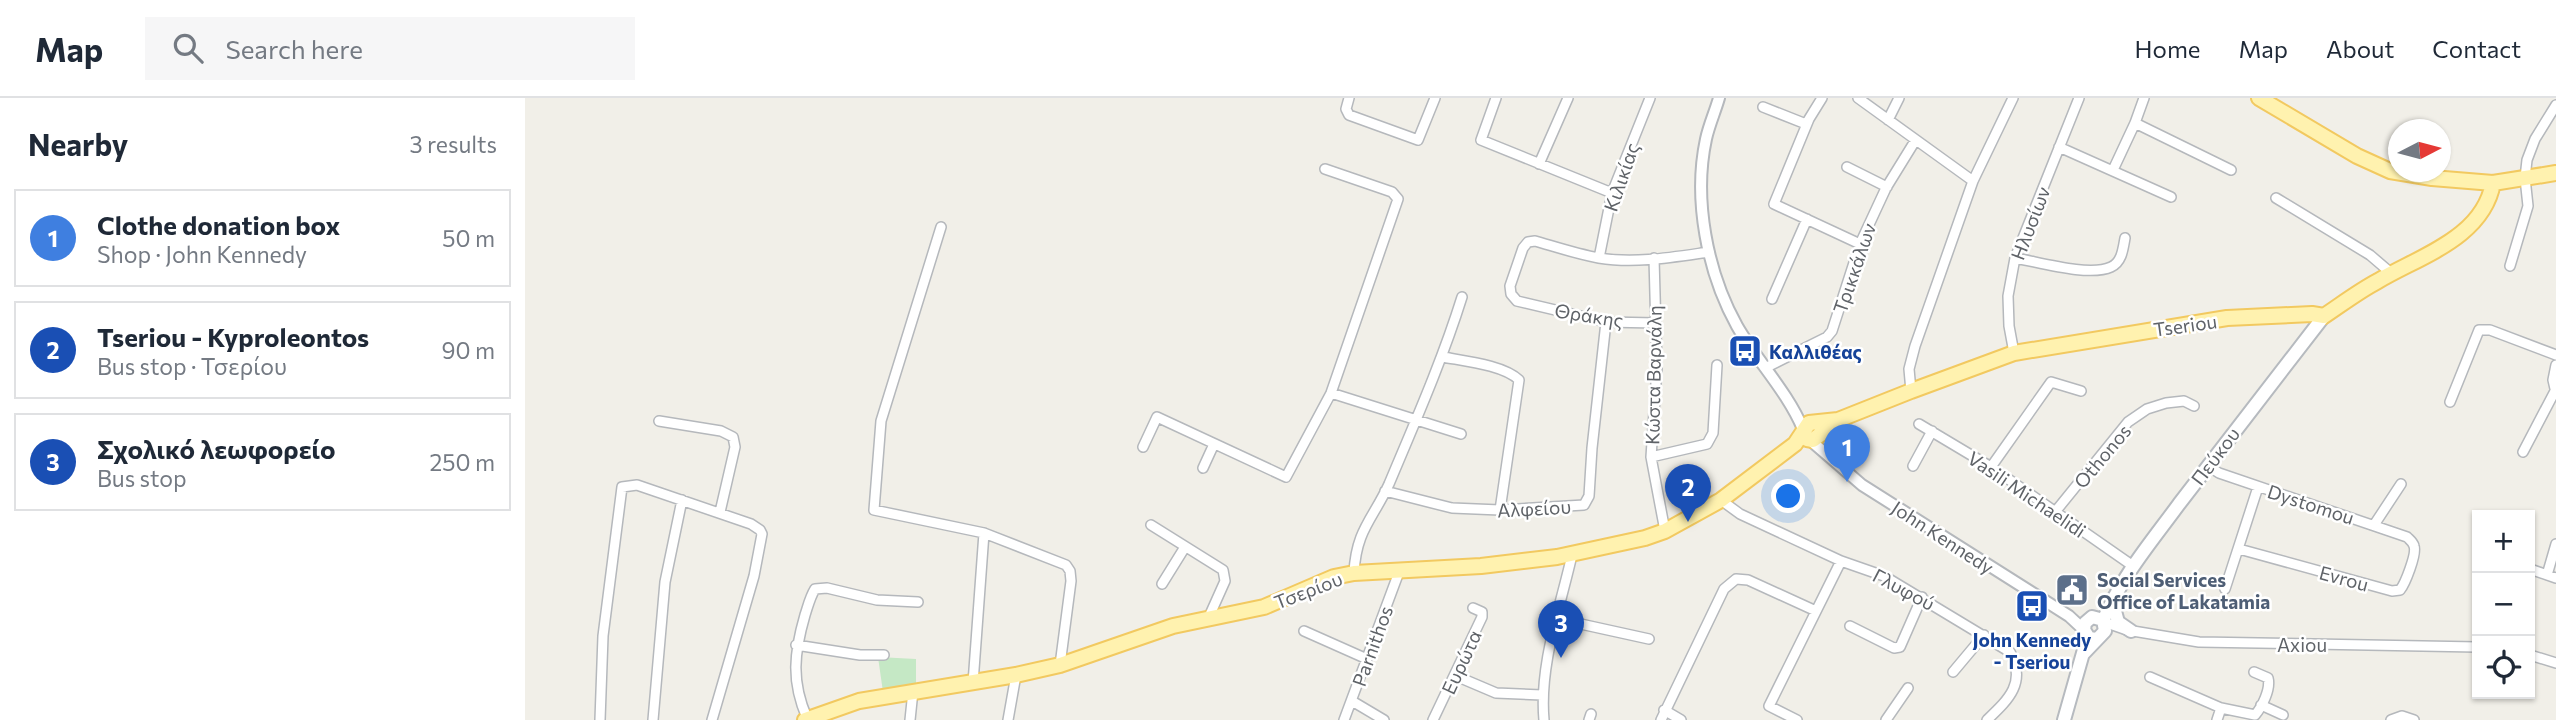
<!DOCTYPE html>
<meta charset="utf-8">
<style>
body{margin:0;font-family:Commissioner,sans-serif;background:#f6f6f7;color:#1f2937}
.controls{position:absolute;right:21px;bottom:21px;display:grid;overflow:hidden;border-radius:0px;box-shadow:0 2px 5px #0004}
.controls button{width:63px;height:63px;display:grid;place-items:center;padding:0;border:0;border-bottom:2px solid #e0e1e3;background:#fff;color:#1f2937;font:35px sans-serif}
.compass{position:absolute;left:1863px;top:21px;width:63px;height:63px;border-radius:50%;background:#fff;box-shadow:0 2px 5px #0004;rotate:84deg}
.you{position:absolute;left:1264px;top:399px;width:24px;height:24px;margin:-18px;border:5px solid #fff;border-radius:50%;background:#1a73e8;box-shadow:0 0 0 10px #1a73e833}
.badge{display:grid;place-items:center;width:46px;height:46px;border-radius:50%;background:#2563eb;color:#fff;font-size:23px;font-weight:700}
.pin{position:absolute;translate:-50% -58px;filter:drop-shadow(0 2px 4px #0008)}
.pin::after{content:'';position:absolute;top:37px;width:24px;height:21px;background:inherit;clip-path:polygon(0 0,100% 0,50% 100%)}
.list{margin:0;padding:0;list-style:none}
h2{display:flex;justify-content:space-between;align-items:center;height:91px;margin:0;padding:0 28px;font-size:30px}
h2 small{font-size:23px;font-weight:400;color:#747a83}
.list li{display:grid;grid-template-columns:46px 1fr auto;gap:21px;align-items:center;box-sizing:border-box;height:98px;margin:0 14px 14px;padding:0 14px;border:2px solid #e0e1e3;border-radius:0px}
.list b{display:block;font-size:26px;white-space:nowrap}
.list p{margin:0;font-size:23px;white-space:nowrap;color:#747a83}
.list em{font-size:23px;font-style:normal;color:#747a83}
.icon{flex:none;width:38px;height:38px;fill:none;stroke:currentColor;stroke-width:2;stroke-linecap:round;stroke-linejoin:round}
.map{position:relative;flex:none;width:2031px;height:622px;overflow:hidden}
header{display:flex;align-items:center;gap:42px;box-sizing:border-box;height:98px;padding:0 35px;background:#fff;border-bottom:2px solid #e0e1e3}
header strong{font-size:33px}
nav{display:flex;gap:38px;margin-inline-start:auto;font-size:24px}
.search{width:490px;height:63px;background:#f6f6f7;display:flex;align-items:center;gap:18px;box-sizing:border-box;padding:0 24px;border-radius:0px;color:#747a83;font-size:26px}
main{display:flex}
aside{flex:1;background:#fff}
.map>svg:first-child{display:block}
.green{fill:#c5e8c5}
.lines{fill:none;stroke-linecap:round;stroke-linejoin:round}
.minor-casing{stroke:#b5b8bc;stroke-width:12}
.tertiary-casing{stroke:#b5b8bc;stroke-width:14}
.secondary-casing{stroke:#b6babf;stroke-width:16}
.primary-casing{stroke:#f2c960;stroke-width:18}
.minor{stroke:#fff;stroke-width:9}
.tertiary{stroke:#fff;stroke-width:10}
.secondary{stroke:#fff;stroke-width:12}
.primary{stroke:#fff2af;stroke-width:14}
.labels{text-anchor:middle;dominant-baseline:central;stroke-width:5;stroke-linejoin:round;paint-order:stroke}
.street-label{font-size:19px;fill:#5f6368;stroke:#fff}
.transit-label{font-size:19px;font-weight:bold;fill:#164399;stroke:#fff;text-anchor:start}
.service-label{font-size:19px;font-weight:bold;fill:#4e5e75;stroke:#fff;text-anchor:start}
</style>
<header>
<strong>Map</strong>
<div class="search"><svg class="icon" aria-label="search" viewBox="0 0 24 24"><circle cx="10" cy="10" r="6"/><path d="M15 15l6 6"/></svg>Search here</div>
<nav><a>Home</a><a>Map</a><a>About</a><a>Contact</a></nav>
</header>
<main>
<aside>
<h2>Nearby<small>3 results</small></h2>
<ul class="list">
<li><span class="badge" style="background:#3f7fe0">1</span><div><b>Clothe donation box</b><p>Shop · John Kennedy</p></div><em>50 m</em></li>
<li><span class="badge" style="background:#1a4fb4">2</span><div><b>Tseriou - Kyproleontos</b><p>Bus stop · Τσερίου</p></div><em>90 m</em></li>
<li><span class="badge" style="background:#1a4fb4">3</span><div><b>Σχολικό λεωφορείο</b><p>Bus stop</p></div><em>250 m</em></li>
</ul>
</aside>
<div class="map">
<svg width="2031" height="622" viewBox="0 0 2031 622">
<rect width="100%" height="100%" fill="#f1efe8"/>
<!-- green -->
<path class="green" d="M353,559L391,561V588L358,594Z"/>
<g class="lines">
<defs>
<path id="minor" d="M824,0L821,11L824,17L893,42L910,0
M971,0L956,42L1087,95
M1297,0L1284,21L1249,106L1335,146
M1333,0L1448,83
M1238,9L1281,26
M1363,22L1374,0
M1610,25L1706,72
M1534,49L1646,99
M1014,66L1043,0
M1322,69L1362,89
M1588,72L1610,25L1619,0
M1751,100L1845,157L1866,175
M416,129L356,323L349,412L459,435L541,467L545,473L546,483L535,567
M1074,160L1087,95L1125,0
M1129,160L1132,270L1126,359L1140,433
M1490,160C1514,164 1564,179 1586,169C1597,164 1598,151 1600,140
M1985,168L2003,108L2000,80L2002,62L2010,41L2031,7
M1247,201L1282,121
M1131,225L1081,224L992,203L986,196L985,188L998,150L1003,144L1010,143C1031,149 1052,156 1074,160C1110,166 1149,159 1184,154
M1489,255L1484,228L1483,198L1490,160L1554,0
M918,259C939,263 979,267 994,282L975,412
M2031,267L2028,282L2031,295
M1242,269L1302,239L1307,233L1335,146L1361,90L1390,43
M1386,293L1384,271L1390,248L1448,83L1488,0
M806,295L936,336
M1925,304L1954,232H1965L2031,257
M134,323L196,333L208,339L210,349L195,414
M1394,326L1466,369L1608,468
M618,349L632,319L761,379L806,295L873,101L867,94L800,71
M1998,354L2030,293
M1126,359L1182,346L1188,335L1192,267
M1388,368L1407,333
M1683,368L1694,375L1882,439C1885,442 1888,444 1889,448C1892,456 1880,486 1875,492L1867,493L1714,451
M1466,369L1526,284L1556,293
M678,370L689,346
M860,393L927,410L975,412L1059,407L1064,398L1067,350L1081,224
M1196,402L1215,416L1316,463L1359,478L1485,554C1502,585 1483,602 1462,622
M1530,414L1603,324L1622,311L1641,305L1659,303L1669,308
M626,427L698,472L700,483L683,521
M1849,427L1876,386
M2005,471L2031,480
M829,475C831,432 848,421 864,386C890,324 917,263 937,199
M2022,477L2031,446
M637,486L660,449
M1700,491L1733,389
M1033,521L1124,541
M1579,524L1602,532L1674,544L1952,549
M1325,528L1369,550L1375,549L1397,499
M779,533L842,561
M271,547L335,557H359
M2005,557L2031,565
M1428,574L1459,537
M931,578L971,595L1017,597
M1625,579L1696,610L1730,617C1737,609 1746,591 1743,580L1729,574
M448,585L459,435
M827,603L859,622
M1736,607L1758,617
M1139,612L1156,622
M282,620C266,583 269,555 280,517C283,508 285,499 290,491L302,490L352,502L393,504
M75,622L78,538L97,389L112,387L226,426L235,432L237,436L229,478L187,622
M128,622L140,484L157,402
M385,622L388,593
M483,622L491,577
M819,622L874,474
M908,622L957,519V514L948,510
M1019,622C1014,568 1035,510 1047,457
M1064,622L1066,616
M1136,622L1199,491L1211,481L1223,482L1291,513
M1272,622L1244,608L1316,463
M1361,622L1383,590
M1692,622L1696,610
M1866,622L1877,618L1889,622"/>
<path id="tertiary" d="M1194,0C1190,14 1184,27 1181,41C1168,101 1182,174 1212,228C1232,263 1262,293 1278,331
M1285,342L1337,387L1544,518L1559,532"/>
<path id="secondary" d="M1587,502L1593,524L1606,533
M1578,523C1596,479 1627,443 1654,406C1702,343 1751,281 1799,218
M1558,556L1580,533L1578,522L1567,519L1560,525L1559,532L1564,540L1572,541
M1539,622L1560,548"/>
<path id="primary" d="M1734,0L1832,58L1865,73L1907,80L1968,85L2031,75
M1278,336L1282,341L1288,342L1310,325
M280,622L334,603L491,577L535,567L648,528L739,509L809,479L829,475L956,468L1032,459L1120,440L1140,433L1196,402L1270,346L1284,325L1313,322L1386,293L1489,255L1702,220L1787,216L1799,218C1817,206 1834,193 1853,183C1895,158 1958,140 1968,85"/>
</defs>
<!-- minor casing -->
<use href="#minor" class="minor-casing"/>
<!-- tertiary casing -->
<use href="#tertiary" class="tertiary-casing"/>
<!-- secondary casing -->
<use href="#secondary" class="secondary-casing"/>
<!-- primary casing -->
<use href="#primary" class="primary-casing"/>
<!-- minor -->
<use href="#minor" class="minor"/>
<!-- tertiary -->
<use href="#tertiary" class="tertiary"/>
<!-- secondary -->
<use href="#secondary" class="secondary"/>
<!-- primary -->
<use href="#primary" class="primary"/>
</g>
<!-- icons -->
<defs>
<symbol id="bus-square" viewBox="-11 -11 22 22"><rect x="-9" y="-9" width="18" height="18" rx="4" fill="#1a4fb4" stroke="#fff"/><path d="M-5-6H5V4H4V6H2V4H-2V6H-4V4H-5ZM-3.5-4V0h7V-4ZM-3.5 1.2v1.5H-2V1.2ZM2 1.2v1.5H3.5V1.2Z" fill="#fff"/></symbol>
<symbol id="civic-square" viewBox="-11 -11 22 22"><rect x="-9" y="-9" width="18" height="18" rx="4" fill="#5c6f8a" stroke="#fff"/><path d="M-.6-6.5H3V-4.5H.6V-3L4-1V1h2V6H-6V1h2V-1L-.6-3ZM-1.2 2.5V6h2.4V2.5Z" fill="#fff"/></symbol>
</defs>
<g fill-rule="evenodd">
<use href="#bus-square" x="1201" y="234" width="38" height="38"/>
<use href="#civic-square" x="1528" y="473" width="38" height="38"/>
<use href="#bus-square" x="1488" y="489" width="38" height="38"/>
</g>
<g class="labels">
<!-- street labels -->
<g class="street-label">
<text transform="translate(1096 79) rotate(-71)">Κιλικίας</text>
<text transform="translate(1505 125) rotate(-69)">Ηλυσίων</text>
<text transform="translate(1329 170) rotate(-71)">Τρικκάλων</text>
<text transform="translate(1064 217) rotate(9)">Θράκης</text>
<text transform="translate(1660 227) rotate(-8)">Tseriou</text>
<text transform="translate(1128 277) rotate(-89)">Κώστα Βαρνάλη</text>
<text transform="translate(1577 358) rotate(-50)">Othonos</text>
<text transform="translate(1690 358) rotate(-53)">Πεύκου</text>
<text transform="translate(1502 396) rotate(34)">Vasili Michaelidi</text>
<text transform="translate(1786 406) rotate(18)">Dystomou</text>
<text transform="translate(1009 410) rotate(-3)">Αλφείου</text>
<text transform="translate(1418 439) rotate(33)">John Kennedy</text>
<text transform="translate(1819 480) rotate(15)">Evrou</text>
<text transform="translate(1379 491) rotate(28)">Γλυφού</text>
<text transform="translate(783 492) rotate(-21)">Τσερίου</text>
<text x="1777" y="546">Axiou</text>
<text transform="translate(847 548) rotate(-70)">Parnithos</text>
<text transform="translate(936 564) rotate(-65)">Ευρώτα</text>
</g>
<!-- transit labels -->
<g class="transit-label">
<text x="1244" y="253">Καλλιθέας</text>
<text x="1507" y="541" text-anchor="middle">John Kennedy<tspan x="1507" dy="22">- Tseriou</tspan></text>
</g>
<!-- service labels -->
<g class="service-label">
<text x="1572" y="481">Social Services<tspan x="1572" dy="22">Office of Lakatamia</tspan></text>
</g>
</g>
</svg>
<div class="controls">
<button>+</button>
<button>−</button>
<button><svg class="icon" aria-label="locate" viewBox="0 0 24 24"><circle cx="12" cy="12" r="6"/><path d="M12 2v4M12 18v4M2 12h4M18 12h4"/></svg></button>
</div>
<svg class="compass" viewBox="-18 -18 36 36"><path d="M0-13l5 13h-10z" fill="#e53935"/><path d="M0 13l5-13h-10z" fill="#747a83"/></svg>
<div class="you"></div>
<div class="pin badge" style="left:1322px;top:384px;background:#3f7fe0">1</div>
<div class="pin badge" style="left:1163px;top:424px;background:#1a4fb4">2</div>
<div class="pin badge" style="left:1036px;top:560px;background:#1a4fb4">3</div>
</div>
</main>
